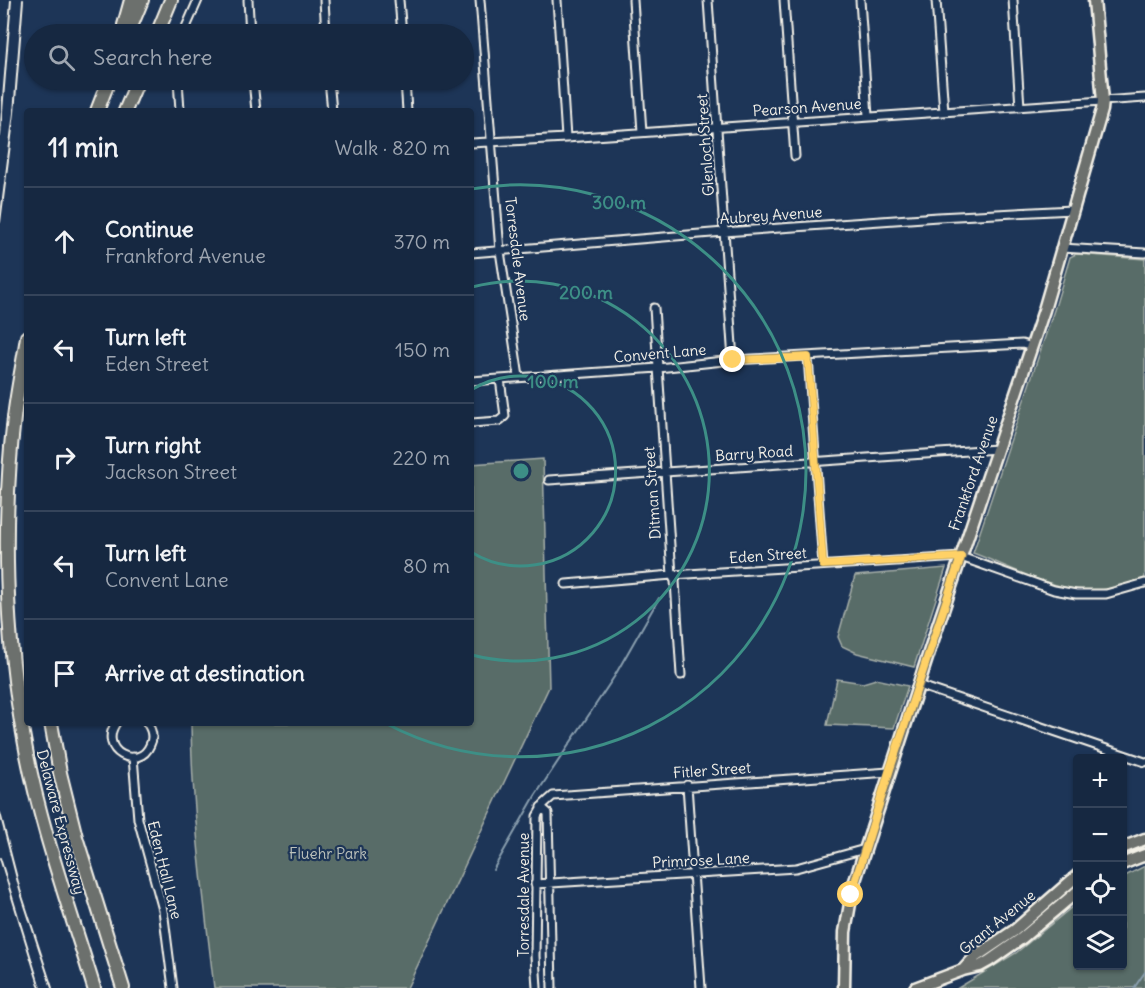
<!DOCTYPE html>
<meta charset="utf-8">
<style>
body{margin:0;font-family:Delius,sans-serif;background:#23344c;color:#f1f3f6}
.controls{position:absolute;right:18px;bottom:18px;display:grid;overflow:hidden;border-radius:6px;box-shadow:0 2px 4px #0004}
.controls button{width:54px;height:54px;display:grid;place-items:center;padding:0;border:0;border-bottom:2px solid #35445a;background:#162841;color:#f1f3f6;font:30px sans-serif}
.stop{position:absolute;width:18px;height:18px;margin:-14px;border:4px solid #ffd166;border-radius:50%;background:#fff}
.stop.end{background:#ffd166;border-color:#fff;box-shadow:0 2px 6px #0008}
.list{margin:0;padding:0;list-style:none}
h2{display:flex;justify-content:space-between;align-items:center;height:78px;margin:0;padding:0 24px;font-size:26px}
h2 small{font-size:20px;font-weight:400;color:#9ea6b1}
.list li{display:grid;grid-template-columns:39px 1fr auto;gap:18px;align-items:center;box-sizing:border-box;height:108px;padding:0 24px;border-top:2px solid #35445a}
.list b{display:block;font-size:22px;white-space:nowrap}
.list p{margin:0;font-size:20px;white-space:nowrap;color:#9ea6b1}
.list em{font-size:20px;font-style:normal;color:#9ea6b1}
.icon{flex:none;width:33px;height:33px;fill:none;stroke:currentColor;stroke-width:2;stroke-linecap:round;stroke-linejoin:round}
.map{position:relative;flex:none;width:1145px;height:988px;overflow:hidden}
.search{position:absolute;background:#162841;box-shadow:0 2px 4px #0004;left:24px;top:24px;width:450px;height:66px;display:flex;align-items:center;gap:15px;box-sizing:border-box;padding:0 21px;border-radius:33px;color:#9ea6b1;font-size:22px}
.panel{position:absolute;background:#162841;box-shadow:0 2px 4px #0004;left:24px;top:108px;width:450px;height:618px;border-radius:6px}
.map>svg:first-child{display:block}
.green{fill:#586c67;stroke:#a6aea8;stroke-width:1.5}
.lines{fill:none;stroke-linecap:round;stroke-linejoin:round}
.stream{stroke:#899eae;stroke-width:2}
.street-casing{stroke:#f4f1e8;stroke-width:11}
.primary-casing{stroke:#f4f1e8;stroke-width:15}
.highway-casing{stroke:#f4f1e8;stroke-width:16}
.street{stroke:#1d3557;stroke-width:7}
.primary{stroke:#6c706d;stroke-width:10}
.highway{stroke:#6c706d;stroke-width:12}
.rail{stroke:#f4f1e8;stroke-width:2}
.route{stroke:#ffd166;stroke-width:8}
.ring{fill:none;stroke:#3d8f86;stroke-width:3}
.labels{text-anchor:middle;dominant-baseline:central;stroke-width:4.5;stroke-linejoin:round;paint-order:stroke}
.street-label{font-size:15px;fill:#f4f1e8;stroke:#1d3557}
.park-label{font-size:15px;fill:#bdc2bb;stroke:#1d3557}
.centre{fill:#3d8f86;stroke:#1d3557;stroke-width:3}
.ring-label{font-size:18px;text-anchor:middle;font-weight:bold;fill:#3d8f86;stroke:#1d3557;stroke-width:4.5;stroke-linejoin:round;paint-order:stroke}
</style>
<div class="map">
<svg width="1145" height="988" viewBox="0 0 1145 988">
<rect width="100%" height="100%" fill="#1d3557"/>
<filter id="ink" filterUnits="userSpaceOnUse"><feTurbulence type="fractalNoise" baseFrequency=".0167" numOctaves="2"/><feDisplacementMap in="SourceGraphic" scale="12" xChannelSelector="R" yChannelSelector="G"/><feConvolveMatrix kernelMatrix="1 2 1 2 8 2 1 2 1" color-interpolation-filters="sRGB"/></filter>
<g filter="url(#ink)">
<!-- green -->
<path class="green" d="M1076,254L1145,259V578C1080,608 1034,576 973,553L1056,304L1070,257Z
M543,459L549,687L407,988H214C204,900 192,812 191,723H471V464Z
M946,568L914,667L857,653L842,646L838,637L855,576Z
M837,679L863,683L876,679L908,686L894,728L827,725Z
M1145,866V988H958L1016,953L1077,903L1078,966H1122L1123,877Z"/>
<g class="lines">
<!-- stream -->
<path class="stream" d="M493,870L535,796L614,677L659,598
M1134,988L1145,972"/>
<defs>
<path id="street" d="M248,0L250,34
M324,0L326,34
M399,0L402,34
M480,0L500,251L519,377
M557,0L566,138
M633,0L642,132
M708,0L733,360
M784,0L795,156
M860,0L868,116
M936,0L944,112
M1013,0L1020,107
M183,34L198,0
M178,80L180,111
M253,80L256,111
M329,80L332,111
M405,80L407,111
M471,143L566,138L1145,98
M1062,248L1145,253
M471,253L724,232L938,217L1073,210
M654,308L672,575L675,581L681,675
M808,357L823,565
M471,381L658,368L733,360L1022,344L1032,347
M471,423L499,421L505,416L500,379
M549,480L997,449
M566,584L672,575L961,557L1054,590L1076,594H1106L1145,583
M918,685L1145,762
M116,723C97,751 139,772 150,745C154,737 152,730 147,723
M133,757L138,819L163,910L173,988
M687,785L701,988
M541,807L548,813L552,988
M535,884L796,868L865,849
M537,988L535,956L537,816L544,804L553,796L889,772"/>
<path id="primary" d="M1122,848L1145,839
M1122,864L1145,855
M964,969L975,957L1015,930L1078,875
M844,988L845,932L853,887L932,643L1044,310L1102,110L1103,101L1094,0
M915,988L963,970L980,966L989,961L1022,938L1078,891"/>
<path id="highway" d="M124,25L131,0
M128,34L142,0
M157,34L171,0
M97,111L109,80
M125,111L138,80
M27,337C23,364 17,391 14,418C2,520 5,638 24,739C39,824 69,906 94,988
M51,723L60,773L76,837L123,988"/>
</defs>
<!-- street casing -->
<use href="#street" class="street-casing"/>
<!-- primary casing -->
<use href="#primary" class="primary-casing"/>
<!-- highway casing -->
<use href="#highway" class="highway-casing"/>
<!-- street -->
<use href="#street" class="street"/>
<!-- primary -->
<use href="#primary" class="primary"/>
<!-- highway -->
<use href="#highway" class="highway"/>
<!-- rail -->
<path class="rail" d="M0,136L11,0
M0,222L14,113L23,0
M0,813L20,890L52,988
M0,858L40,988"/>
</g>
</g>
<g class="lines" filter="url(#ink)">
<!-- route -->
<path class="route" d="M733,360L808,357L823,565L961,557L890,769L851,895"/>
</g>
<!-- distance rings -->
<g class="ring">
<path d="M471 390A95 95 0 1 1 471 552"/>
<path d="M472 287A190 190 0 1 1 472 655"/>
<path d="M471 189A286 286 0 1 1 387 724"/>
</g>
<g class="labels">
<!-- street labels -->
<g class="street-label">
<text transform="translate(807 107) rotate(-4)">Pearson Avenue</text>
<text transform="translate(705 145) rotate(-94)">Glenloch Street</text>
<text transform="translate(771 215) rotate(-4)">Aubrey Avenue</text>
<text transform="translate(518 259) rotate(83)">Torresdale Avenue</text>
<text transform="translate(660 353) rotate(-5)">Convent Lane</text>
<text transform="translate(754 453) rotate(-4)">Barry Road</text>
<text transform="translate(973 473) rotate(-71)">Frankford Avenue</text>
<text transform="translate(652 493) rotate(-94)">Ditman Street</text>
<text transform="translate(768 555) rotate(-4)">Eden Street</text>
<text transform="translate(712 770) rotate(-4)">Fitler Street</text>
<text transform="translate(61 822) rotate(75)">Delaware Expressway</text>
<text transform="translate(701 860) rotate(-3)">Primrose Lane</text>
<text transform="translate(165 870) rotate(76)">Eden Hall Lane</text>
<text transform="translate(523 895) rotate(-90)">Torresdale Avenue</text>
<text transform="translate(997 922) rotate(-39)">Grant Avenue</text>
</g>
<!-- park labels -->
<g class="park-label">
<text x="328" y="853">Fluehr Park</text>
</g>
</g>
<circle cx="521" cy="471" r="9" class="centre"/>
<g class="ring-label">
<text x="619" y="209">300 m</text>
<text x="586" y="299">200 m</text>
<text x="553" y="388">100 m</text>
</g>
</svg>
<div class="controls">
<button>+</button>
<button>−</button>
<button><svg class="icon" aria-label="locate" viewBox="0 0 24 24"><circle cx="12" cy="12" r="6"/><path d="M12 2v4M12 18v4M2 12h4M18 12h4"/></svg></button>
<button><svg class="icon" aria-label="layers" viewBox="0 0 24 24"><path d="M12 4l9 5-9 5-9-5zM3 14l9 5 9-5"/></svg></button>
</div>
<div class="stop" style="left:851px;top:895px"></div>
<div class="stop end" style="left:733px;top:360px"></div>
<div class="search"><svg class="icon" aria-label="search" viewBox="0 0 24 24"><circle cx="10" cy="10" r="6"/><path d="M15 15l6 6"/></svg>Search here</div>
<section class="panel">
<h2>11 min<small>Walk · 820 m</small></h2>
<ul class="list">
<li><svg class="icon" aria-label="ahead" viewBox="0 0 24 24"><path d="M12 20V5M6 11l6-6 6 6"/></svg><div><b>Continue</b><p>Frankford Avenue</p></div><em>370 m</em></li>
<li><svg class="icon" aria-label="left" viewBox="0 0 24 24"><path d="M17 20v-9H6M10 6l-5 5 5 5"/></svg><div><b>Turn left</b><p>Eden Street</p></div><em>150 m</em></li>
<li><svg class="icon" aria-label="right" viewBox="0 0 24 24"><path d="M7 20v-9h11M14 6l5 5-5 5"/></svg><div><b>Turn right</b><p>Jackson Street</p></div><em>220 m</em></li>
<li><svg class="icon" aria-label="left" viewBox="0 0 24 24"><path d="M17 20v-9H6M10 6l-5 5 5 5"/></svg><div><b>Turn left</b><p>Convent Lane</p></div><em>80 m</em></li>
<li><svg class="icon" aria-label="arrive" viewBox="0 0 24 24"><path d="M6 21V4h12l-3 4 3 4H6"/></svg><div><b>Arrive at destination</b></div></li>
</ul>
</section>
</div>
